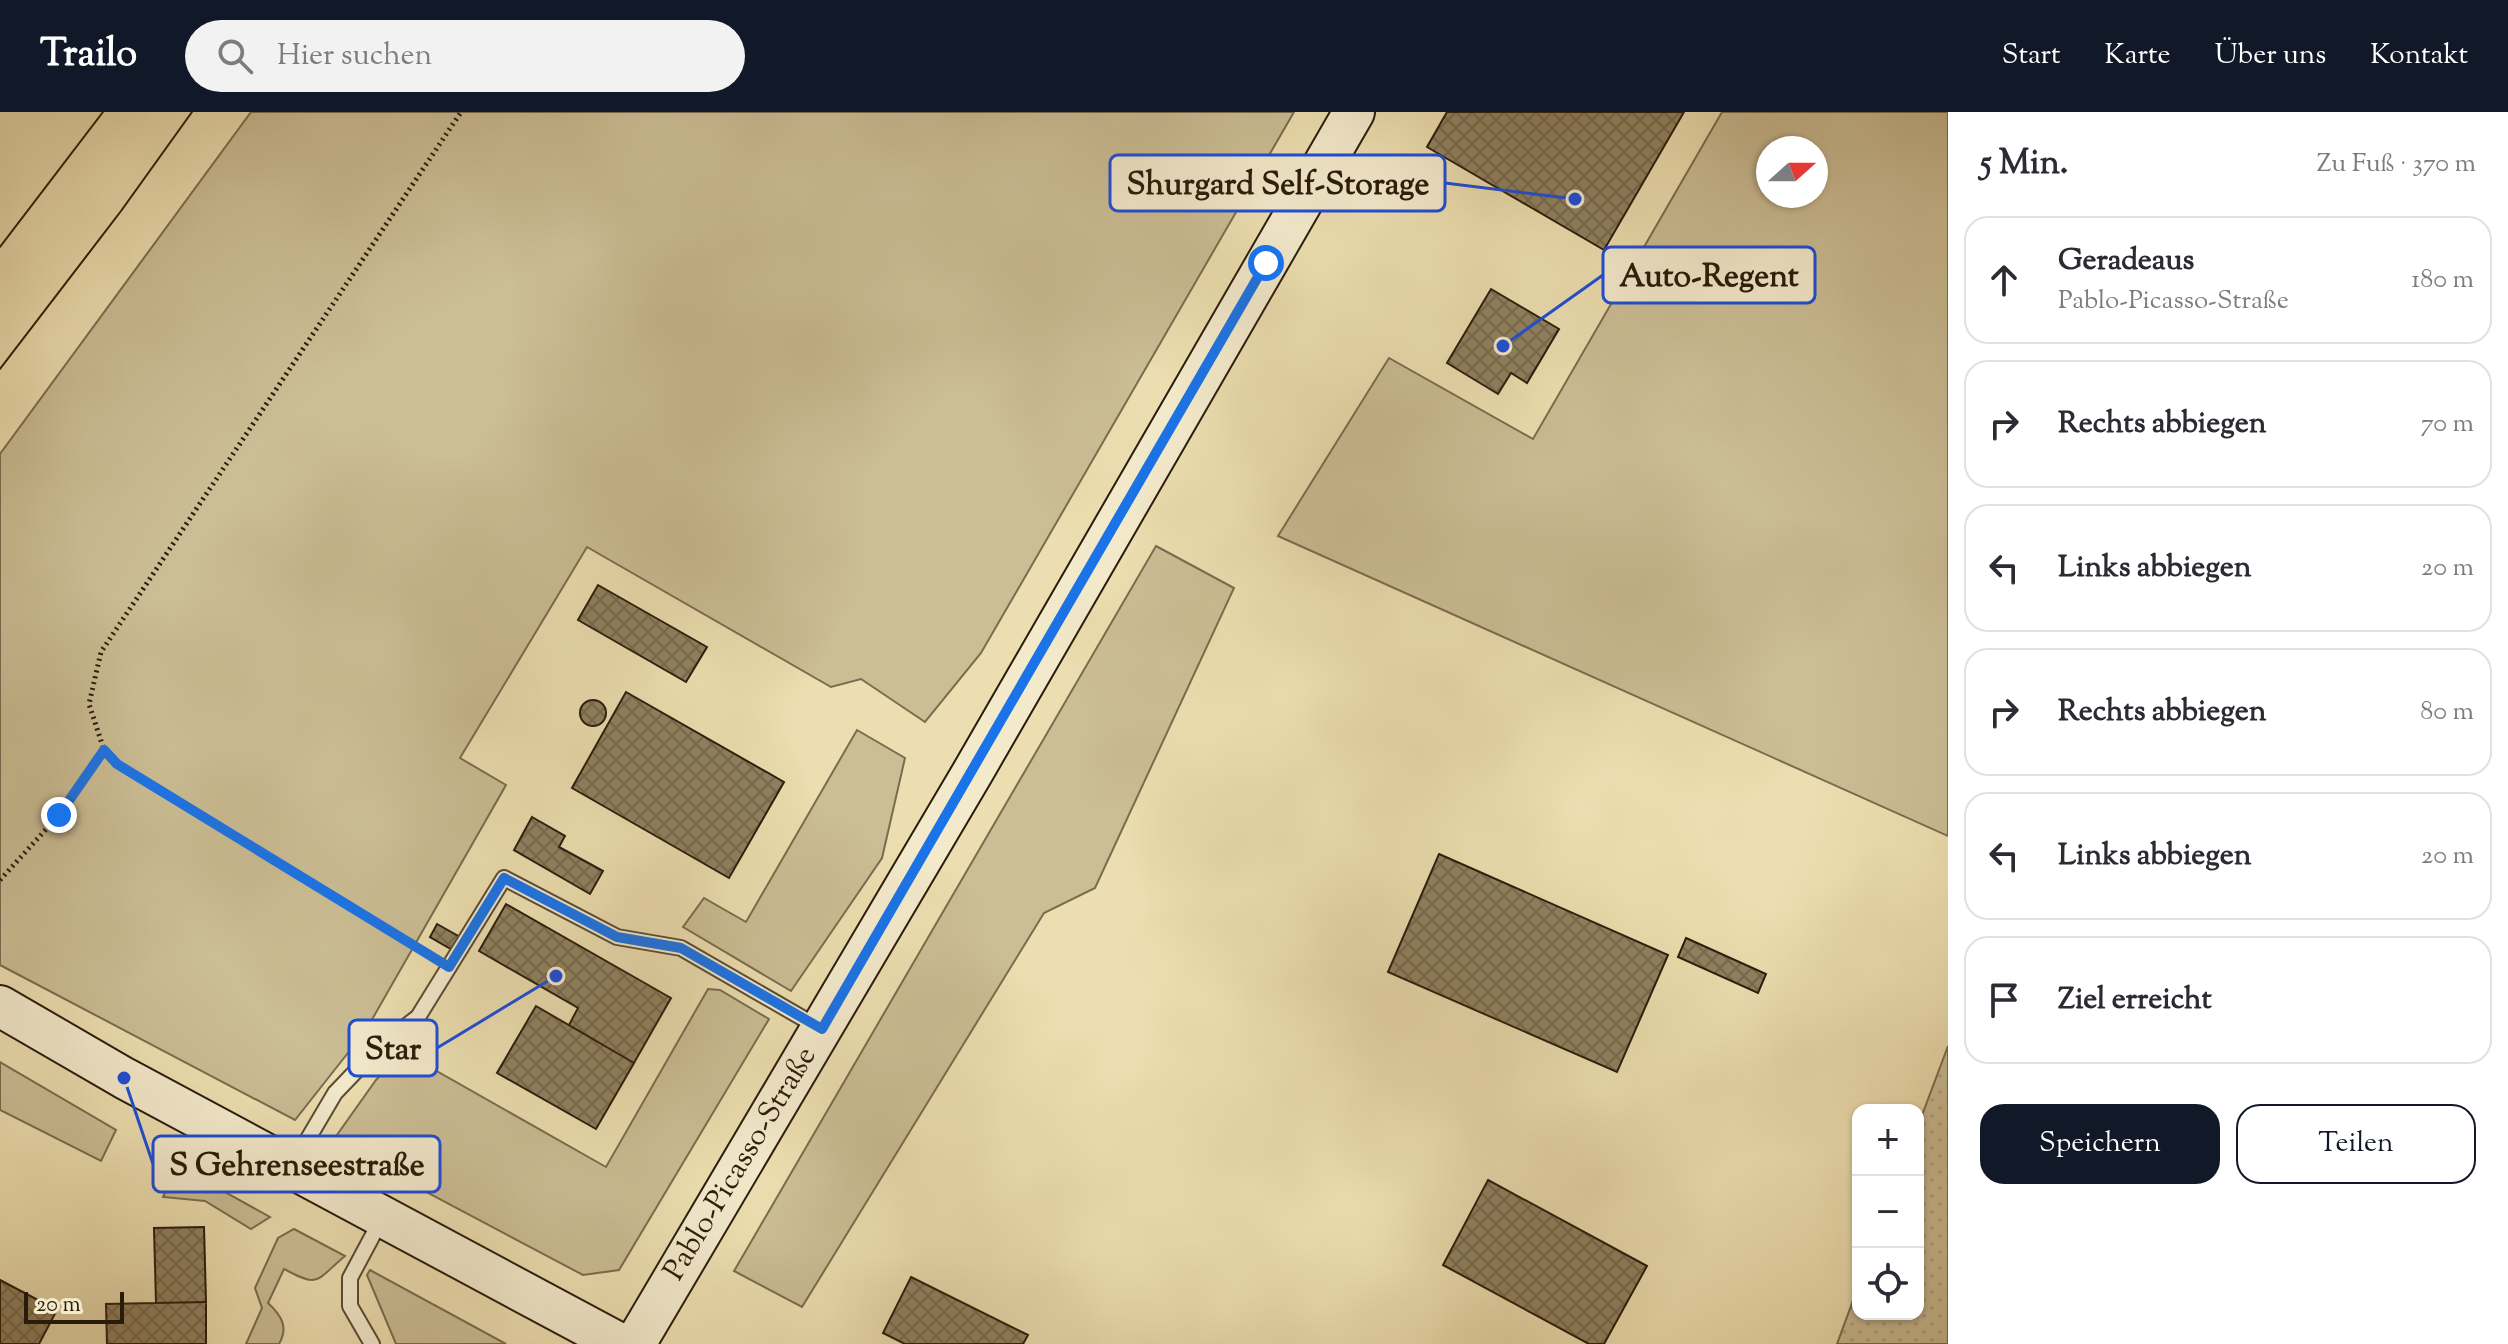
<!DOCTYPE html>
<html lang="de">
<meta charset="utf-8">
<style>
body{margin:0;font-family:"Sorts Mill Goudy",serif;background:#f2f2f3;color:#2b2b33}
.controls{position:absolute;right:24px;bottom:24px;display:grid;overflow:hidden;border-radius:16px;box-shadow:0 2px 6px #0004}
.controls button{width:72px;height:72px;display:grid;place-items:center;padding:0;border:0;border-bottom:2px solid #e1e1e2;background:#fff;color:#2b2b33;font:40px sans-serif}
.compass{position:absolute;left:1756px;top:24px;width:72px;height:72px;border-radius:50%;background:#fff;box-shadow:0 2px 6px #0004;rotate:69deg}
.scale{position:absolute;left:24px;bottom:20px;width:100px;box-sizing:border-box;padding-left:8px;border:4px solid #2a1c0a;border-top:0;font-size:22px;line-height:28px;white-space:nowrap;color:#2a1c0a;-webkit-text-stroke:6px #f3eacc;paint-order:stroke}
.stop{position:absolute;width:24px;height:24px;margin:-18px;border:6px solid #1a73e8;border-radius:50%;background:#fff}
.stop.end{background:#1a73e8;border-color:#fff;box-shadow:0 2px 8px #0008}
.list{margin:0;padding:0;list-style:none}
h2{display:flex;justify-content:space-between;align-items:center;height:104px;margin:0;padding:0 32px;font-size:34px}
h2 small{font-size:26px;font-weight:400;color:#7c7c81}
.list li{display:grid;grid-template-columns:52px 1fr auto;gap:24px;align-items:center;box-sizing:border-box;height:128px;margin:0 16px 16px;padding:0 16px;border:2px solid #e1e1e2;border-radius:24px}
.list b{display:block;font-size:30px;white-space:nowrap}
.list p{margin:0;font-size:26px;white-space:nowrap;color:#7c7c81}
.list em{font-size:26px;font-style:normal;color:#7c7c81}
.actions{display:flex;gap:16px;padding:24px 32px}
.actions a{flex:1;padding:18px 0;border:2px solid #111827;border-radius:24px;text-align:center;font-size:28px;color:#111827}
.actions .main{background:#111827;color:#fff}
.icon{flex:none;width:44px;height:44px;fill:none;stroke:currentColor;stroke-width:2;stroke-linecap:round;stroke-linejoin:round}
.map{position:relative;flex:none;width:1948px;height:1232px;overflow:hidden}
header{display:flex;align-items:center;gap:48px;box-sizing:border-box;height:112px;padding:0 40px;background:#111827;color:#fff}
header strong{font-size:38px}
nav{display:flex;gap:44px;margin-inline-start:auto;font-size:28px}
.search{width:560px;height:72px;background:#f2f2f3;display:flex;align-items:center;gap:20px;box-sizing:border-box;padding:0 28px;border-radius:44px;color:#7c7c81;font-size:30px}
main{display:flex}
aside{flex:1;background:#fff}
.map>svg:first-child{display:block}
.grass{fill:#cbbd94;stroke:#7a6c4f;stroke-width:2;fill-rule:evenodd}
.park{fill:url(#park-dots);stroke:#7a6c4f;stroke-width:2}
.building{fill:url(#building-cross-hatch);stroke:#2a1c0a;stroke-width:2}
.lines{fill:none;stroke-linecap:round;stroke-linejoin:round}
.service-casing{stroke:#5a4c34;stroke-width:18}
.secondary-casing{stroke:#2a1c0a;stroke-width:44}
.path{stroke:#2a1c0a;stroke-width:5;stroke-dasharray:2 4;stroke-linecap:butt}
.service{stroke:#f3eacc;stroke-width:14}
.secondary{stroke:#f3eacc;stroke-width:40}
.tram{stroke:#2a1c0a;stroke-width:2}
.route{stroke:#1a73e8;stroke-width:10}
.labels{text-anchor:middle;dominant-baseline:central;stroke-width:6;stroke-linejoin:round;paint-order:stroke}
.street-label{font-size:30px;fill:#2a1c0a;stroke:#f3eacc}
.leader{fill:none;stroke:#1d4ed8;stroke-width:3}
.callout-dot{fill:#1d4ed8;stroke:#f3eacc;stroke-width:3}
.callout{fill:#f3eacc;stroke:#1d4ed8;stroke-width:3}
.callout-label{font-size:32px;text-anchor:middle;font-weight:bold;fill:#2a1c0a}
</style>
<header>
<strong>Trailo</strong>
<div class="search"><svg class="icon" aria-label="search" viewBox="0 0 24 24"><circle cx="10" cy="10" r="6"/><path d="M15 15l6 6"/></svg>Hier suchen</div>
<nav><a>Start</a><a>Karte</a><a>Über uns</a><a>Kontakt</a></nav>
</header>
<main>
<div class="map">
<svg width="1948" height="1232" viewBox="0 0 1948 1232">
<defs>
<pattern id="park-dots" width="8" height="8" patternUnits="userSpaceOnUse" patternTransform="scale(2)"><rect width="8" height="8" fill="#cbbd94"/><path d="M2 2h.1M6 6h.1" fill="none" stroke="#aea27e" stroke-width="1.8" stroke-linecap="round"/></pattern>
<pattern id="building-cross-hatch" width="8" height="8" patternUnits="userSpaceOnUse" patternTransform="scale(2)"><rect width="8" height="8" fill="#8f8160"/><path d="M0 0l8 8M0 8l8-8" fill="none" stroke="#75694d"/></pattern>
</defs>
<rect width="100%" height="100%" fill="#ecdeb0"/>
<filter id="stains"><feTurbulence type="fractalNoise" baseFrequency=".0025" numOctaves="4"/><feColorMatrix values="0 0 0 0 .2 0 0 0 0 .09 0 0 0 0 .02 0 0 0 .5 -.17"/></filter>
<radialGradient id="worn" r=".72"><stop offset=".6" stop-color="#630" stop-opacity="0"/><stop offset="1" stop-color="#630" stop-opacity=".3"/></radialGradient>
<!-- grass -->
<path class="grass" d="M251,0H1294L981,541L925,610L861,567L831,575L587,435L460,646L506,673L366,918L295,1008L0,853V342Z
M1722,0H1948V724L1278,424L1389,246L1533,327ZM1768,36H1816V84H1768Z
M1156,434L1234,476L1095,776L1044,801L802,1195L734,1159Z
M857,618L905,646L882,746L791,879L683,815L704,786L746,810Z
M708,877L720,878L769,907L619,1158L583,1163L332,1030L376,968L403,940L606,1055Z
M0,950L116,1018L101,1049L0,998Z
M178,1054L270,1105L251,1117L205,1089L163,1085Z
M294,1117L345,1144C314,1170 320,1176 284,1157L268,1191C281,1203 289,1215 279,1232H246L262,1196L255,1176L278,1126Z
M370,1158L506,1232H396L367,1163Z"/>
<!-- park -->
<path class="park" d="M1948,934V1232H1837L1858,1175V1202H1918V1014Z"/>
<!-- building -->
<path class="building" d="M1447,0H1684L1604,138L1427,35Z
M1491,177L1559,217L1527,271L1511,261L1498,282L1447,251Z
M598,473L707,535L686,570L578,508Z
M626,580L784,670L729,766L572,676Z
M580 601a13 13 0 1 1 26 0a13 13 0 1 1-26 0Z
M532,705L565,724L559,735L603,759L590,782L514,738Z
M1439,742L1668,843L1617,960L1388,860Z
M506,792L671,886L634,951L569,913L578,896L479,839Z
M437,812L462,826L454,839L430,825Z
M1686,826L1766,862L1758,881L1678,845Z
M536,894L634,951L596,1017L497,961Z
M1488,1068L1647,1154L1604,1232H1589L1443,1153Z
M204,1115L206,1190L156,1191L154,1116Z
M911,1165L1028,1223L1023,1232H905L883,1221Z
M0,1168L57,1198L39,1232H0Z
M206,1190V1232H107L106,1192Z"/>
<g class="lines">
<defs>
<path id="service" d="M292,1054L335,981L379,935L418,905L504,766L617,825L681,836L818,915
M372,1232L350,1194V1166L382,1106"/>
<path id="secondary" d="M0,894L124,966L620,1232
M635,1232L974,658L1354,0"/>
</defs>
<!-- service casing -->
<use href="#service" class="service-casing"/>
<!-- secondary casing -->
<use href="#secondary" class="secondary-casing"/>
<!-- path -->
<path class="path" d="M0,768L59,703L104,638
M431,844L117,652L104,638L89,592L101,540L461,0"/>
<!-- service -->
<use href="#service" class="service"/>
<!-- secondary -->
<use href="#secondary" class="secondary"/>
<!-- tram -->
<path class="tram" d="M0,135L103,0
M0,257L121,99L192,0"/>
</g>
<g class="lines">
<!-- route -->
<path class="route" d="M59,703L104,638L117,652L449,855L504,766L617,825L681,836L822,917L1266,151"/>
</g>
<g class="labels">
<!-- street labels -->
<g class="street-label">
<text transform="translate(741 1052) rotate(-59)">Pablo-Picasso-Straße</text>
</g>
</g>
<!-- callouts -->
<path class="leader" d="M1575 87L1445 71M1503 234L1603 163M556 864L437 936M124 966L153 1052"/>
<g class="callout-dot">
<circle cx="1575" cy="87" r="8"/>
<circle cx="1503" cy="234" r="8"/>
<circle cx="556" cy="864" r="8"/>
<circle cx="124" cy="966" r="8"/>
</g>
<g class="callout">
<rect x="1110" y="43" width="335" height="56" rx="8"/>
<rect x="1603" y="135" width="212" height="56" rx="8"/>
<rect x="349" y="908" width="88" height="56" rx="8"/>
<rect x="153" y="1024" width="287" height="56" rx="8"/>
</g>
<g class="callout-label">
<text x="1278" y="82">Shurgard Self-Storage</text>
<text x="1709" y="174">Auto-Regent</text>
<text x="393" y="947">Star</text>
<text x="297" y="1063">S Gehrenseestraße</text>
</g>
<rect width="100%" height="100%" filter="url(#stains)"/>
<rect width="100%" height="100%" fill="url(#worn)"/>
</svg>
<div class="controls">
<button>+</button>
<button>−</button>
<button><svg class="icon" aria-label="locate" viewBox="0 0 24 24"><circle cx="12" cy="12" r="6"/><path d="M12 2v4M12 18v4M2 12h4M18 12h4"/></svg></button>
</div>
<svg class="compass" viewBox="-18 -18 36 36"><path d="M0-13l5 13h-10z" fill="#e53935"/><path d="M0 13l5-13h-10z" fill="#7c7c81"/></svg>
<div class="scale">20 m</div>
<div class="stop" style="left:1266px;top:151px"></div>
<div class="stop end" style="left:59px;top:703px"></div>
</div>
<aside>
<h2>5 Min.<small>Zu Fuß · 370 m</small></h2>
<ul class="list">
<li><svg class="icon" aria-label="ahead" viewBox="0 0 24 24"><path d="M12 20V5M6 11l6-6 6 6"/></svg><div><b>Geradeaus</b><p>Pablo-Picasso-Straße</p></div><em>180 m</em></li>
<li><svg class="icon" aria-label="right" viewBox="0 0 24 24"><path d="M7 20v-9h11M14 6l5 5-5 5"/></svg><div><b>Rechts abbiegen</b></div><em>70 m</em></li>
<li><svg class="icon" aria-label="left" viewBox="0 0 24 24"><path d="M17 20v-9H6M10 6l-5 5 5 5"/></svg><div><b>Links abbiegen</b></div><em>20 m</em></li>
<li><svg class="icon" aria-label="right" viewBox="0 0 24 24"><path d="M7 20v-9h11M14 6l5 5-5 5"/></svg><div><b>Rechts abbiegen</b></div><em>80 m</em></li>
<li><svg class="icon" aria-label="left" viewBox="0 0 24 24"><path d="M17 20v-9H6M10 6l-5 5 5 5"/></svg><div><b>Links abbiegen</b></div><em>20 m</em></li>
<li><svg class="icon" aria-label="arrive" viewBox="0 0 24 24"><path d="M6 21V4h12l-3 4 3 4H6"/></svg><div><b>Ziel erreicht</b></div></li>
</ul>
<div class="actions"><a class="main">Speichern</a><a>Teilen</a></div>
</aside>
</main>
